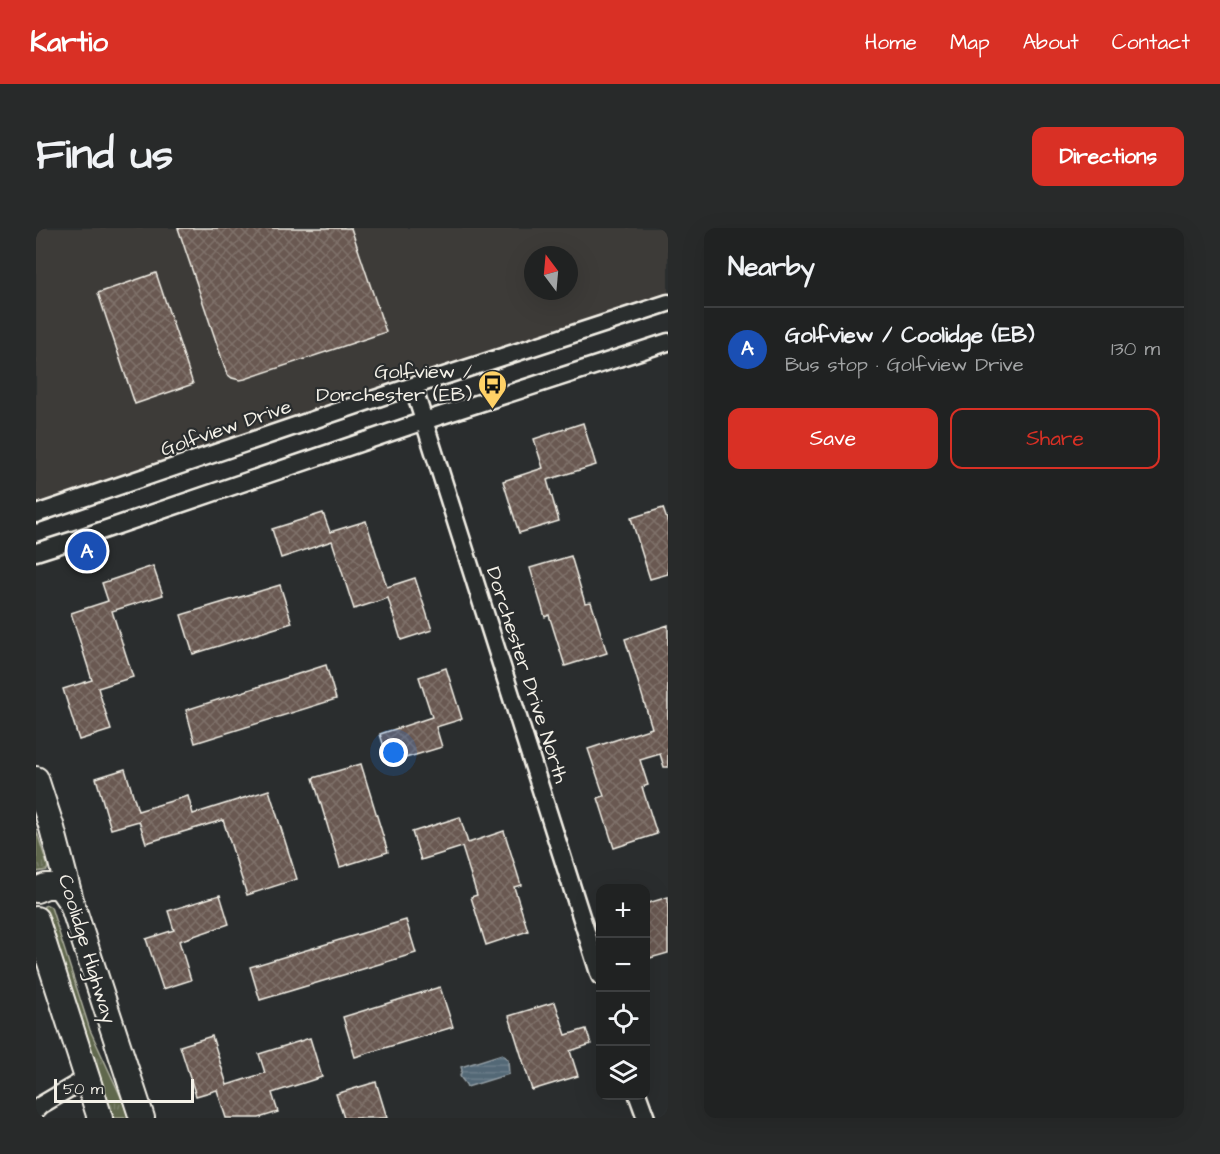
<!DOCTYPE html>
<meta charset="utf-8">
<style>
body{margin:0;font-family:"Architects Daughter",sans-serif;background:#282a2a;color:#f1f3f6}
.controls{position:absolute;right:18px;bottom:18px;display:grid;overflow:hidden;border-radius:12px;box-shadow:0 6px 24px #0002}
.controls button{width:54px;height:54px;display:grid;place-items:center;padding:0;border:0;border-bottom:2px solid #3d3f40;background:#202222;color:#f1f3f6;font:30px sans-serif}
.compass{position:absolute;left:488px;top:18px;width:54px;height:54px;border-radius:50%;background:#202222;box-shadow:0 6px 24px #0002;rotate:344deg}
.scale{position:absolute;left:18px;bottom:15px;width:140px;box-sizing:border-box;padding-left:6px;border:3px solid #f4f1e8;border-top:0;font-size:16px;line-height:21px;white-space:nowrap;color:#f4f1e8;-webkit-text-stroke:4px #2a2d2e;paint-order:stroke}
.you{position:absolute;left:358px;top:525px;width:21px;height:21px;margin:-15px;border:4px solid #fff;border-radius:50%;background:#1a73e8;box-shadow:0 0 0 9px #1a73e833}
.badge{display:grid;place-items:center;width:39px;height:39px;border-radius:50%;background:#d93025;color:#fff;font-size:20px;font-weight:700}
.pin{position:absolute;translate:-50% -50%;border:3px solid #fff;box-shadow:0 2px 6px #0006}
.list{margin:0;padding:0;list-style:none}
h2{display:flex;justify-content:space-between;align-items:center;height:78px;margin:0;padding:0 24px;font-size:26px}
h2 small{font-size:20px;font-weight:400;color:#a2a4a5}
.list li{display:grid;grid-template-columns:39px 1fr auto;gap:18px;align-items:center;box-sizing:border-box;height:84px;padding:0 24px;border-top:2px solid #3d3f40}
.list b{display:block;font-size:22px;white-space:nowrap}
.list p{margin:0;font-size:20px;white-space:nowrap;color:#a2a4a5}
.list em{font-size:20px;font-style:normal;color:#a2a4a5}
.actions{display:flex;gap:12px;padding:18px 24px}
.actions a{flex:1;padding:14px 0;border:2px solid #d93025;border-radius:12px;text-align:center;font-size:21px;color:#d93025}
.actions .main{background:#d93025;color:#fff}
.icon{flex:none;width:33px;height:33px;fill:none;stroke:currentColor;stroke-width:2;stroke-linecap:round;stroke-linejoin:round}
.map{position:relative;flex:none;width:632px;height:890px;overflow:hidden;border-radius:12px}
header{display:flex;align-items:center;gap:36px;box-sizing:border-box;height:84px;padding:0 30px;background:#d93025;color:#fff}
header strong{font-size:28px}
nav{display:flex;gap:33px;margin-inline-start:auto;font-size:21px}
.intro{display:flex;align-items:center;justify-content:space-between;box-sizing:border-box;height:144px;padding:0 36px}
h1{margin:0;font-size:42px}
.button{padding:15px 27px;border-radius:12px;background:#d93025;color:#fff;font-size:21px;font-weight:700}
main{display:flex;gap:36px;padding:0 36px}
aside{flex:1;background:#202222;border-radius:12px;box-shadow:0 6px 24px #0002}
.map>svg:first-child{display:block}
.built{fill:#3d3a38;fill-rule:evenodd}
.grass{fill:url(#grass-tufts);stroke:#aaac9b;stroke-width:1.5}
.water{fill:url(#water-rules);stroke:#939ea4;stroke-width:1.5}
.building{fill:url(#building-cross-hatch);stroke:#f4f1e8;stroke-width:1.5}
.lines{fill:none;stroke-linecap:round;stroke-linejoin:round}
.minor-casing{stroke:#f4f1e8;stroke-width:21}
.secondary-casing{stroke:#f4f1e8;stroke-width:28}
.minor{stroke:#2a2d2e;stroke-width:16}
.secondary{stroke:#2a2d2e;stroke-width:24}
.labels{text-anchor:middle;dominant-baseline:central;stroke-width:4.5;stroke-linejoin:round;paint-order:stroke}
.poi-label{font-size:20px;fill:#f4f1e8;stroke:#2a2d2e;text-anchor:end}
.street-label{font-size:20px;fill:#f4f1e8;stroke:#2a2d2e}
</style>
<header>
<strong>Kartio</strong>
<nav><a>Home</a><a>Map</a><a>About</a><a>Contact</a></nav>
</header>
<div class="intro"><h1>Find us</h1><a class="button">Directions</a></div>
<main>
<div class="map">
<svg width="632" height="890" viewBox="0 0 632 890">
<defs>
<pattern id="grass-tufts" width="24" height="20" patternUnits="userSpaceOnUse" patternTransform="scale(1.5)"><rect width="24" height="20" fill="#60674e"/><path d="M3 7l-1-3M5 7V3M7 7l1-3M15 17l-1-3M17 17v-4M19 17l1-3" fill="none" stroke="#777d68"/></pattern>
<pattern id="water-rules" width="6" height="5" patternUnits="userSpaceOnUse" patternTransform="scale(1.5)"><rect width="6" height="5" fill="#536776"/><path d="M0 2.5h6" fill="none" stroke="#6c7d8a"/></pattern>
<pattern id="building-cross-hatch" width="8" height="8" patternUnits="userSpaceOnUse" patternTransform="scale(1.5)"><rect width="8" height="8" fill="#695951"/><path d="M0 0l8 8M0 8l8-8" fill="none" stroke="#7f716a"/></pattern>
</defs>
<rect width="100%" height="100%" fill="#2a2d2e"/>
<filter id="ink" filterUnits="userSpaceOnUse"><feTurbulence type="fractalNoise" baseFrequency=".0167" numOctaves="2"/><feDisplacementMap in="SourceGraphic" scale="12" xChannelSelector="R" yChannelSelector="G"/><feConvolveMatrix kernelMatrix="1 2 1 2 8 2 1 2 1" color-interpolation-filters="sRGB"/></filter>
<g filter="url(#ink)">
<!-- built -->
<path class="built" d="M0,0H632V68L0,280ZM497,27H533V63H497Z"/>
<!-- grass -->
<path class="grass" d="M0,601L12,639L11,642L0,644Z
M11,677L15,679L54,802L85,869L93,890H74L7,682L8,678Z"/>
<!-- water -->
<path class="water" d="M466,826L472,832L473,846L431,859C430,854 426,853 424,848L426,842L425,839Z"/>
<!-- building -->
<path class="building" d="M142,0H315L350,104L209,151L204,152L196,150L191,146L189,140Z
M120,45L157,156L99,176L62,65Z
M547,195L560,237L511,252L523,293L483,305L467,253L507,240L498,211Z
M627,280L632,295V346L614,351L595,290Z
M287,285L294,304L330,293L351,359L379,350L396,402L365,412L352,370L318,381L296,313L245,330L236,301Z
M535,328L549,375L555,374L571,425L529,438L513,387L509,389L494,340Z
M117,338L127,367L76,383L97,449L62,460L75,502L43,512L27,461L56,452L35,385L72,373L66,355Z
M244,357L256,395L157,426L145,387Z
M632,397V539H628L624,526L604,532L612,557L606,559L621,606L578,620L562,570L568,568L552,521L616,500L589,411Z
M290,437L300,471L159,515L150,482Z
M410,440L426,491L400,499L406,519L353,535L344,506L396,489L383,449Z
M325,536L352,624L304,639L277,550Z
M89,541L102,583L152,568L157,586L233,562L261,651L211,667L187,592L110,615L103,593L75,601L60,550Z
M424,589L432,615L468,603L485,657L478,659L492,703L450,717L435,669L441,667L426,619L385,632L376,604Z
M184,667L193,696L143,713L155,752L127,761L110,711L138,702L132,683Z
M632,669V725L614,730L609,716V676Z
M370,692L380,725L224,772L214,739Z
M404,759L417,799L319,829L307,789Z
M519,774L530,807L550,801L555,816L534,823L542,848L496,862L473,788Z
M176,808L191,857L229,845L223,826L274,810L286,849L236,865L242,884L223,890H190L181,862L160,868L144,818Z
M340,854L351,890H308L300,866Z"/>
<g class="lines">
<defs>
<path id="minor" d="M377,158L564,748
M0,286L377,158L632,75
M0,324L44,310L388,193L632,114
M602,868L610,890
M0,882L5,877L51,850"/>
<path id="secondary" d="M0,551L16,600L36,676L106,890
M0,662L10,658H22L27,663L36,676
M0,691L64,890"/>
</defs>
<!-- minor casing -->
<use href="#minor" class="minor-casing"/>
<!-- secondary casing -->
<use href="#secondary" class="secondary-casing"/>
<!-- minor -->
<use href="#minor" class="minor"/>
<!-- secondary -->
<use href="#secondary" class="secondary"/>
</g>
</g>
<!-- icons -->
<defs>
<symbol id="bus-pin" viewBox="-11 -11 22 30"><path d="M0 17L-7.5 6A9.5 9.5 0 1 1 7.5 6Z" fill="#ffd166" stroke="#2a2d2e"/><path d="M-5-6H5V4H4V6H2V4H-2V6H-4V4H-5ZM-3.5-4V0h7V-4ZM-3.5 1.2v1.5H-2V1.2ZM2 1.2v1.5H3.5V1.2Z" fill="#111"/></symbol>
</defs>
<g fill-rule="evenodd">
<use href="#bus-pin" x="440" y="140" width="33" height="45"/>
</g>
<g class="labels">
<!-- poi labels -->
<g class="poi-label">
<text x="436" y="144">Golfview /<tspan x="436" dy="23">Dorchester (EB)</tspan></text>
</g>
<!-- street labels -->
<g class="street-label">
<text transform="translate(190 200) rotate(-19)">Golfview Drive</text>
<text transform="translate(491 447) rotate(72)">Dorchester Drive North</text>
<text transform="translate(51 721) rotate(73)">Coolidge Highway</text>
</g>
</g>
</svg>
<div class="controls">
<button>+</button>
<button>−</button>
<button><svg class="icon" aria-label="locate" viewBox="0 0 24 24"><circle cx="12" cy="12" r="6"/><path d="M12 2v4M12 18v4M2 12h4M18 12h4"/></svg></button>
<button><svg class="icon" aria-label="layers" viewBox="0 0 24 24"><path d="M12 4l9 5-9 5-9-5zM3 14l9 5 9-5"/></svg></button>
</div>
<svg class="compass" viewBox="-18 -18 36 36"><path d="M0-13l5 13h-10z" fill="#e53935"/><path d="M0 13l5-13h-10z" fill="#a2a4a5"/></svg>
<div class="scale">50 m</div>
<div class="you"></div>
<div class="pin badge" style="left:51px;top:323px;background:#1a4fb4">A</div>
</div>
<aside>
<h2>Nearby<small></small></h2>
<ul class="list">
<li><span class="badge" style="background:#1a4fb4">A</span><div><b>Golfview / Coolidge (EB)</b><p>Bus stop · Golfview Drive</p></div><em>130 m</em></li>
</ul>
<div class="actions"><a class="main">Save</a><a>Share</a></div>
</aside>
</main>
